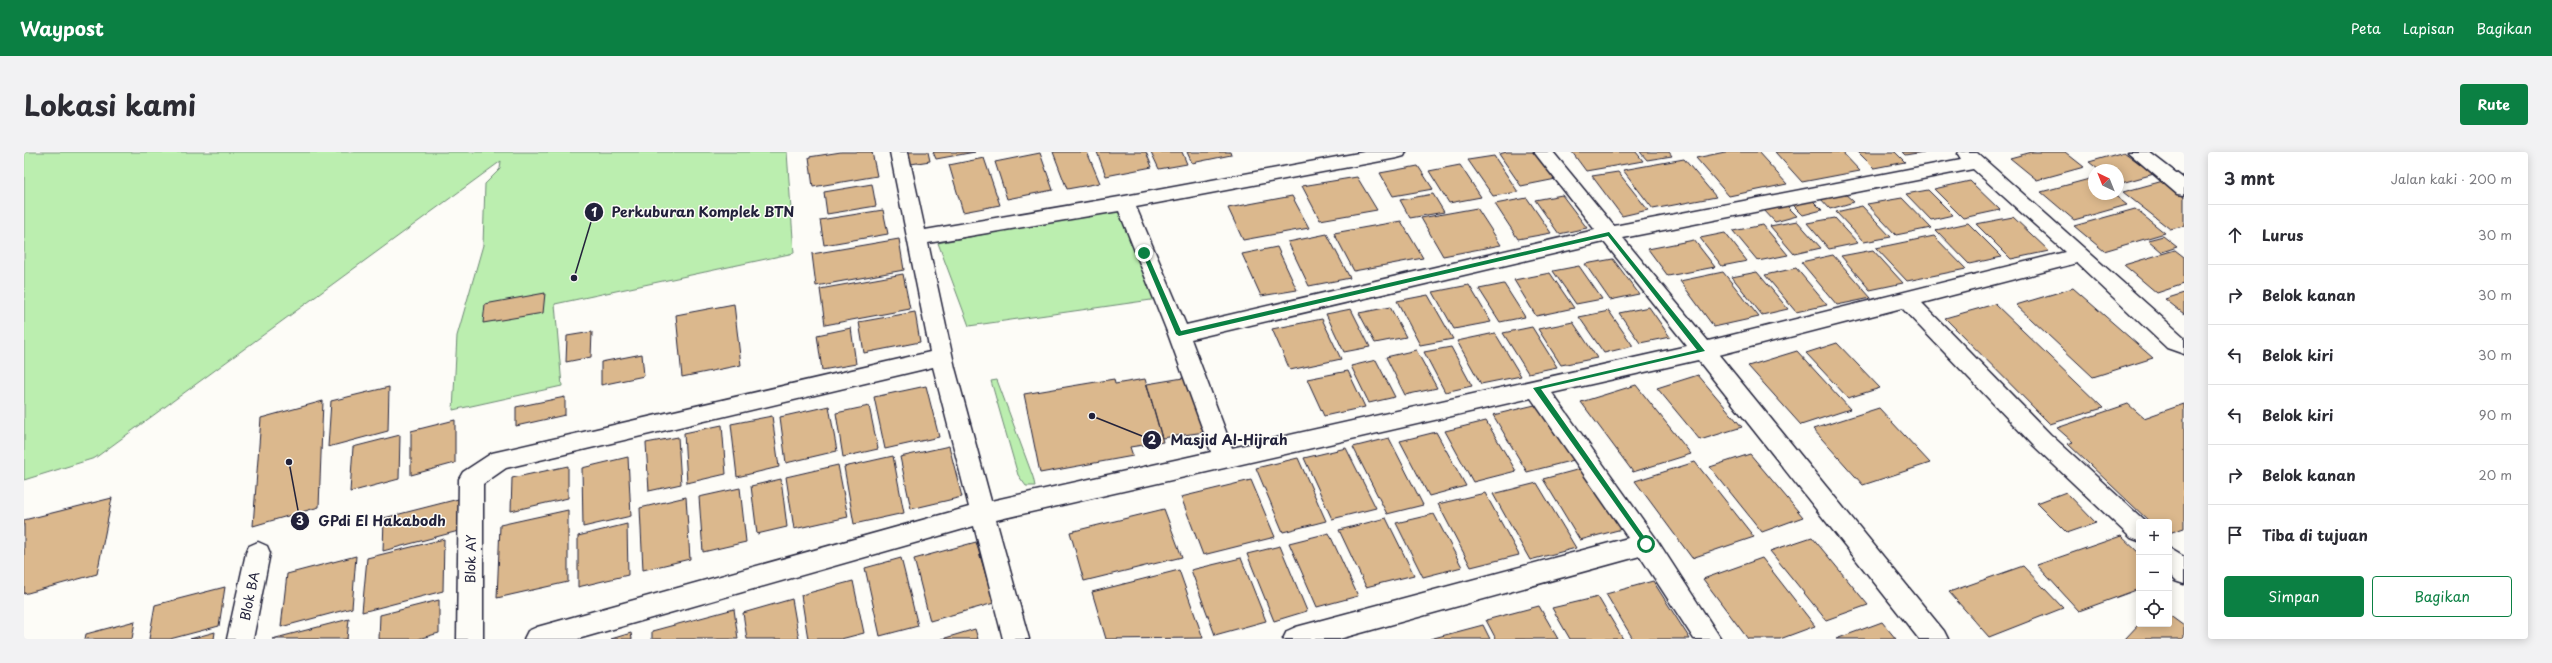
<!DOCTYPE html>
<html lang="id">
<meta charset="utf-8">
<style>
body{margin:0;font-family:"Playpen Sans",sans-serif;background:#f2f2f3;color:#2b2b33}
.controls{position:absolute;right:12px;bottom:12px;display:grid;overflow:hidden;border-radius:4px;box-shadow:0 2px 10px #0003}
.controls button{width:36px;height:36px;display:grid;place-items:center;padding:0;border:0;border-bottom:1px solid #e1e1e2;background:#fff;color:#2b2b33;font:20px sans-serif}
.compass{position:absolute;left:2064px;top:12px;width:36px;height:36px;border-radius:50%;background:#fff;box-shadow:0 2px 10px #0003;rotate:317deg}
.stop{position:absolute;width:12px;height:12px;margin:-9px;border:3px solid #0b8043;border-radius:50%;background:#fff}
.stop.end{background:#0b8043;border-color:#fff;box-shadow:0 1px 4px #0008}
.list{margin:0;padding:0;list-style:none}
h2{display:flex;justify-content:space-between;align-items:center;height:52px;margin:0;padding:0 16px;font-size:17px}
h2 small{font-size:13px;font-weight:400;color:#7c7c81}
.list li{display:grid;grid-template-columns:26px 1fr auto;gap:12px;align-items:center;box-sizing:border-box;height:60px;padding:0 16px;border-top:1px solid #e1e1e2}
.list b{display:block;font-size:15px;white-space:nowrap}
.list em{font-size:13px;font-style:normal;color:#7c7c81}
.actions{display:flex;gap:8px;padding:12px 16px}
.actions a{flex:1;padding:9px 0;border:1px solid #0b8043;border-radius:4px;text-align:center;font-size:14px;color:#0b8043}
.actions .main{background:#0b8043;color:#fff}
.icon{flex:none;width:22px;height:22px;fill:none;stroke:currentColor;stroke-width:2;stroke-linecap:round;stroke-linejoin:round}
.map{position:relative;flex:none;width:2160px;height:487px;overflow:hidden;border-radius:4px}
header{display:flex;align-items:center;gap:24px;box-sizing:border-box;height:56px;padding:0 20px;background:#0b8043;color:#fff}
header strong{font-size:19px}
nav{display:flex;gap:22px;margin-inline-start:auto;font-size:14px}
.intro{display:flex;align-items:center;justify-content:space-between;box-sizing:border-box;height:96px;padding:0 24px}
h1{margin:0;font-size:28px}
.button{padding:10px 18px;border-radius:4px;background:#0b8043;color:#fff;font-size:14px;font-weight:700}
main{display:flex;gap:24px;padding:0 24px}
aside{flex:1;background:#fff;border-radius:4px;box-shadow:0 2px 10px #0003}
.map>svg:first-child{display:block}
.green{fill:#bbeeaf;stroke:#6e8875}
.building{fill:#dbb88d;stroke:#22223b}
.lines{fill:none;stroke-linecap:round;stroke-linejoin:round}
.street-casing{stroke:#22223b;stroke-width:3}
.street{fill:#fdfcf7;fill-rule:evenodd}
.route{fill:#0b8043}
.labels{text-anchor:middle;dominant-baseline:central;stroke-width:3;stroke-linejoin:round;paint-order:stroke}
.street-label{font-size:13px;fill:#22223b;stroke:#fdfcf7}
.leader{fill:none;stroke:#22223b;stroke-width:1.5}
.callout-dot{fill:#22223b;stroke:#fdfcf7;stroke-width:1.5}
.mark-label{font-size:12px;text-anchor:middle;font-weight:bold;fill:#fff}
.callout-label{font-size:14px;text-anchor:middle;font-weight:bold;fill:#22223b;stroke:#fdfcf7;stroke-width:3;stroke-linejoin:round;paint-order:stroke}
</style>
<header>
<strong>Waypost</strong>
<nav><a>Peta</a><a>Lapisan</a><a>Bagikan</a></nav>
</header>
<div class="intro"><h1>Lokasi kami</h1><a class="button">Rute</a></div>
<main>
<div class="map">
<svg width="2160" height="487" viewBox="0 0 2160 487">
<rect width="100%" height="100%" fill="#fdfcf7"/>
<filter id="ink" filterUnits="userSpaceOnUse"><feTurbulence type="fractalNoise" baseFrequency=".025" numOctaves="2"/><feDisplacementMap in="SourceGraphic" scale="8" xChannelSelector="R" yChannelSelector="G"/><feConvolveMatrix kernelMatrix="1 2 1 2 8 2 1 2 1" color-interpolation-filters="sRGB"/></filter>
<g filter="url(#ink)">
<!-- green -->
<path class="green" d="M0,0H763L770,101L531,152L538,234L429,258L433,184L459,93L461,32L476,17L477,9L71,306L0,328Z
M1097,56L1134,147L945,174L914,91Z
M973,228L1009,325L1011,334H1002L994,323L967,229Z"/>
<!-- building -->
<path class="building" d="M817,0H848L853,24L789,35L785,5Z
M884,0H904L906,9L887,12Z
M909,0H951L912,7Z
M1029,0H1063L1076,31L1043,37Z
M1073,0H1122L1128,15L1082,24Z
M1127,0H1158L1163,12L1135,17Z
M1163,0H1206L1207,3L1168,11Z
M1483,0H1512L1532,27L1497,34L1475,2Z
M1548,0H1612L1619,9L1562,19Z
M1616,0H1645L1648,4L1623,8Z
M1701,0H1734L1763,32L1705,44L1672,6Z
M1751,0H1818L1836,19L1778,30Z
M1834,0H1871L1881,10L1850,16Z
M1878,0H1900L1881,3Z
M2008,0H2041L2060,15L2013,28L1986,6Z
M2100,0L2130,22L2094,32V18H2075L2065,10Z
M1016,1L1029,38L983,47L971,10Z
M1470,4L1494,40L1469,44L1444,8Z
M960,6L976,53L939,60L925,13Z
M1660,7L1692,45L1629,57L1599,18Z
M1436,13L1457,45L1425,51L1405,19Z
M1394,14L1409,37L1369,44L1356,21Z
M1594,20L1624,58L1598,64L1568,24Z
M1333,25L1353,58L1296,68L1278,34Z
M2069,26L2070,42H2089L2103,53L2050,68L2017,40Z
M1946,29L1976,58L1939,66L1910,37Z
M2139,29L2160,45V74L2146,77L2099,40Z
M848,32L852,54L803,62L800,40Z
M1904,38L1929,63L1907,68L1882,42Z
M1818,39L1830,50L1806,57L1795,45Z
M1409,42L1420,60L1386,66L1376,48Z
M1538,43L1563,76L1535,82L1511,48Z
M1268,44L1285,76L1219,88L1204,56Z
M1503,46L1527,81L1494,87L1471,52Z
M1786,46L1798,58L1779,63L1767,51Z
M1878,46L1907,76L1872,83L1843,52Z
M1760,51L1773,64L1751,70L1739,57Z
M1838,54L1867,85L1840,90L1812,60Z
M1453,56L1477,93L1419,104L1397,66Z
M2111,57L2141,81L2080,99L2050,74Z
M859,58L864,82L800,93L796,68Z
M1989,65L2025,99L1987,107L1952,72Z
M1811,66L1834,91L1805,97L1783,71Z
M1377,69L1399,106L1330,119L1310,81Z
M1773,69L1797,96L1770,102L1746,74Z
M1944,71L1978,105L1945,112L1912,78Z
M1739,73L1764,103L1734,109L1709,79Z
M1701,81L1723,109L1698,114L1676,86Z
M1303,82L1326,126L1285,134L1264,90Z
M1910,84L1942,117L1883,129L1852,96Z
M2139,84L2153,95L2138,100L2124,88Z
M875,87L880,118L792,134L788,102Z
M1670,88L1691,115L1644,124L1624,97Z
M1253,95L1273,138L1237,144L1218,102Z
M1849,98L1879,131L1846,138L1817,104Z
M2151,98L2160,105V132L2133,141L2100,113Z
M1809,103L1847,146L1813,153L1777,110Z
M1589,107L1615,142L1586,148L1561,112Z
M1555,114L1578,147L1552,152L1529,119Z
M1772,116L1803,153L1772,160L1741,123Z
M1699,120L1735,165L1690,175L1656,129Z
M1733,120L1764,157L1738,163L1708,125Z
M1526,121L1550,156L1512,164L1490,128Z
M879,122L886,157L801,173L796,137Z
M1480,132L1501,165L1476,170L1455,137Z
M1445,133L1467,170L1430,177L1409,140Z
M2049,136L2129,206L2069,225L1992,153Z
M521,141L519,161L459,171L461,152Z
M2160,141V162L2141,147Z
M1404,143L1429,187L1396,193L1373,149Z
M710,152L717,213L658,225L652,163Z
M1971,152L2079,256L2026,272L1921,166Z
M1366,155L1382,185L1351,191L1335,161Z
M1625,155L1646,185L1616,191L1595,161Z
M1327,157L1346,195L1320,200L1302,162Z
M1585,159L1609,194L1580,201L1555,165Z
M891,160L896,190L840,201L835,170Z
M1298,167L1317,207L1266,218L1248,177Z
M1549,170L1573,206L1537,213L1514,177Z
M1508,175L1533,215L1504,221L1479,181Z
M827,176L832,212L798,218L793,183Z
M568,180L567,205L542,210L543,184Z
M1471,181L1497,224L1457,232L1433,189Z
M1813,191L1856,236L1824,246L1782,201Z
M1427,195L1448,234L1421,240L1400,200Z
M1392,198L1413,236L1381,243L1362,205Z
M1773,199L1826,257L1777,273L1724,214Z
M618,202L620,224L577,233V210Z
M1352,208L1371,245L1345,251L1327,214Z
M1324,219L1341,255L1300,264L1283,227Z
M1674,223L1718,275L1676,288L1633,236Z
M1165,225L1181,280L1138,286L1123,232Z
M1090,227L1091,232L1121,227L1139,290L1106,295L1109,304L1016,321L1000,242Z
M1612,233L1667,302L1609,320L1557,250Z
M902,234L915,285L861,297L850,245Z
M365,235L364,279L304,295L307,249Z
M541,245V263L492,274V255Z
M299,249L295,355L229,374L237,266Z
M1515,252L1550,308L1503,320L1469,263Z
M2104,252L2120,266L2160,252V376L2145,381V370H2126L2044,292L2049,290L2033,276Z
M805,254L813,299L762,311L756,265Z
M845,254L854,297L819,305L812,261Z
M1855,256L1906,311L1839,333L1789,277Z
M748,264L755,315L713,325L707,272Z
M431,268V311L387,323V279Z
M1462,269L1492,319L1449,330L1421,279Z
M698,273L702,322L663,331L660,281Z
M1412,280L1442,334L1405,344L1376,289Z
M376,283L375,327L326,340L329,295Z
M654,285L657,332L625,339L622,291Z
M1365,286L1399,353L1363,362L1329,295Z
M925,294L938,345L887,357L876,305Z
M1322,296L1352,356L1308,367L1280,306Z
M1726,302L1779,365L1738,380L1686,315Z
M869,304L880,361L830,372L820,315Z
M604,305L607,364L559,375L558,316Z
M1274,306L1302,369L1259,380L1232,316Z
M1671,310L1730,385L1668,406L1611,329Z
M814,313L824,365L770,377L762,325Z
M544,314V346L487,359L488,326Z
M1560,316L1598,377L1556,388L1519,327Z
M757,327L763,375L733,382L727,334Z
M1227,328L1251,385L1179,403L1157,345Z
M1513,331L1552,396L1506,408L1469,342Z
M716,336L722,390L679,400L675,345Z
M2042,340L2072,371L2043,381L2013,351Z
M1461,341L1495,403L1447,415L1414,352Z
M442,345V377L359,399L360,366Z
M662,345L666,407L619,418L616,356Z
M88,346L73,422L0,442V368Z
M1140,357L1158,405L1060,429L1046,380Z
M544,358V430L473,446L476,373Z
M1410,362L1438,415L1399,425L1372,371Z
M1362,366L1390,423L1342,435L1315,378Z
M603,372L604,423L554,435V384Z
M1305,381L1334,444L1293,455L1265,391Z
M2097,384L2115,401V437L2055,459L2013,413Z
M1788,385L1844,453L1802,468L1746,399Z
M420,387L419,439L338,460L343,406Z
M952,390L970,451L906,469L890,407Z
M1256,394L1283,459L1250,469L1223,402Z
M332,404L328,456L257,475L263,422Z
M877,406L894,474L856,484L841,416Z
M1217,406L1242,469L1191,483L1167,418Z
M1738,406L1791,474L1756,487H1724L1679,427Z
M1999,414L2039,456L1965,485L1925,440Z
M1155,418L1179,486L1082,487L1068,440Z
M829,429L840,481L817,487H784L777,443Z
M1629,429L1666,487H1609L1582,442Z
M201,435L195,474L146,487H125L131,453Z
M1574,445L1599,487H1546L1528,456Z
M768,447L775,487H723L719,461Z
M415,448V481L394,487H355L356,463Z
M1515,454L1534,487H1472L1462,468Z
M710,457L714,487H628V479Z
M2145,463L2160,474V487H2101L2115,472H2145Z
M325,467L323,487H248Z
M111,469L108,487H61L62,482Z
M1858,470L1872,487H1812Z
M1459,473L1466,487H1406Z
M951,477L954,487H918Z
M191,480L190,487H166Z
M607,481L608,487H587Z"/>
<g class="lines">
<defs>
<path id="street" d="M866,0H884L901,78L1101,44L1340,0H1382L1380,4L1373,6L1112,55L1162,173L1571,78L1510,0H1529L1590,74L1937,7L1934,2L1935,0H1952L2160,185V202L2143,196L2053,111L1898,151L2026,282L2122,370H2115V389L2107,386L2010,294L1878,156L1695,203L1920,479L1924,487H1895L1674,208L1528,241L1631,385L1697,487H1670L1616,404L1315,487H1259L1263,479L1272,475L1604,386L1507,246L972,368L1005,487H979L950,374L554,487H500L504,479L513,475L945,355L909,215L482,316L459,332V487H433L435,327L439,320L468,301L906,200ZM1949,17L2041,100L1684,189L1599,86ZM1095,59L1144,182L1187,300L967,349L931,216L904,91ZM1580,90L1663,194L1208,296L1167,187Z
M2104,0H2125L2160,27V43L2153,42Z
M234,390L243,394L246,401L229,487H203L222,401L225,394Z
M2145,396L2160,405V432L2151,429L2145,423Z"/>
</defs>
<!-- street casing -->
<use href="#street" class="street-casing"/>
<!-- street -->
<use href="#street" class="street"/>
</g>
</g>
<!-- route -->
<path class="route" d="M1585,80L1681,199L1517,237L1624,390V394L1622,395L1509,236L1673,198L1584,84L1155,184L1152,182L1118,101L1120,99L1123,101L1157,179Z"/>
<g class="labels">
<!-- street labels -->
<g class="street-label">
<text transform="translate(446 407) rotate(-89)">Blok AY</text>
<text transform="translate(225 444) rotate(-78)">Blok BA</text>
</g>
</g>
<!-- callouts -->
<path class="leader" d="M550 126L570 60M1068 264L1128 288M265 310L276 369"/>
<g class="callout-dot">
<circle cx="550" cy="126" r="4"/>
<circle cx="1068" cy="264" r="4"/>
<circle cx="265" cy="310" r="4"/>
<circle cx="570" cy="60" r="10"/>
<circle cx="1128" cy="288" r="10"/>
<circle cx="276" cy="369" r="10"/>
</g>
<g class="mark-label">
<text x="570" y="65">1</text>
<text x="1128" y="292">2</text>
<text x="276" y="373">3</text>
</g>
<g class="callout-label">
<text x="679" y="65">Perkuburan Komplek BTN</text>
<text x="1205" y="293">Masjid Al-Hijrah</text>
<text x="358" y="374">GPdi El Hakabodh</text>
</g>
</svg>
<div class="controls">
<button>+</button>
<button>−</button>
<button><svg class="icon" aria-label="locate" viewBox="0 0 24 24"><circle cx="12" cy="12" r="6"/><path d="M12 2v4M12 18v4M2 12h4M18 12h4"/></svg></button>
</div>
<svg class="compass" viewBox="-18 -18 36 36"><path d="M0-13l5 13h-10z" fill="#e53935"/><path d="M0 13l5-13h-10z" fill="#7c7c81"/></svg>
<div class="stop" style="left:1622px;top:392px"></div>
<div class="stop end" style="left:1120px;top:101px"></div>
</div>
<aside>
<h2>3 mnt<small>Jalan kaki · 200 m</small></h2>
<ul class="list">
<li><svg class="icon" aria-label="ahead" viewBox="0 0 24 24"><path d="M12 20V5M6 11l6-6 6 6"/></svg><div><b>Lurus</b></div><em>30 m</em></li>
<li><svg class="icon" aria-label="right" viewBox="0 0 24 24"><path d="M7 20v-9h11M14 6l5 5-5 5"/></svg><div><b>Belok kanan</b></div><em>30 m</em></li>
<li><svg class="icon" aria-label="left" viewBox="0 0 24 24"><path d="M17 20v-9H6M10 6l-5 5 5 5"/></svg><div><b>Belok kiri</b></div><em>30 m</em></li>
<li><svg class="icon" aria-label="left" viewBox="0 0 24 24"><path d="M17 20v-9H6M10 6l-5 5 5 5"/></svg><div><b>Belok kiri</b></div><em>90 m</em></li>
<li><svg class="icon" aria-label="right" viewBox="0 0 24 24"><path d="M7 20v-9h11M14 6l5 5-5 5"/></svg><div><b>Belok kanan</b></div><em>20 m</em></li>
<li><svg class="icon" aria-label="arrive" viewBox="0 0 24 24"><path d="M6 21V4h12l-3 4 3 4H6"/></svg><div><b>Tiba di tujuan</b></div></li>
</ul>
<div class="actions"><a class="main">Simpan</a><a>Bagikan</a></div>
</aside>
</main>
